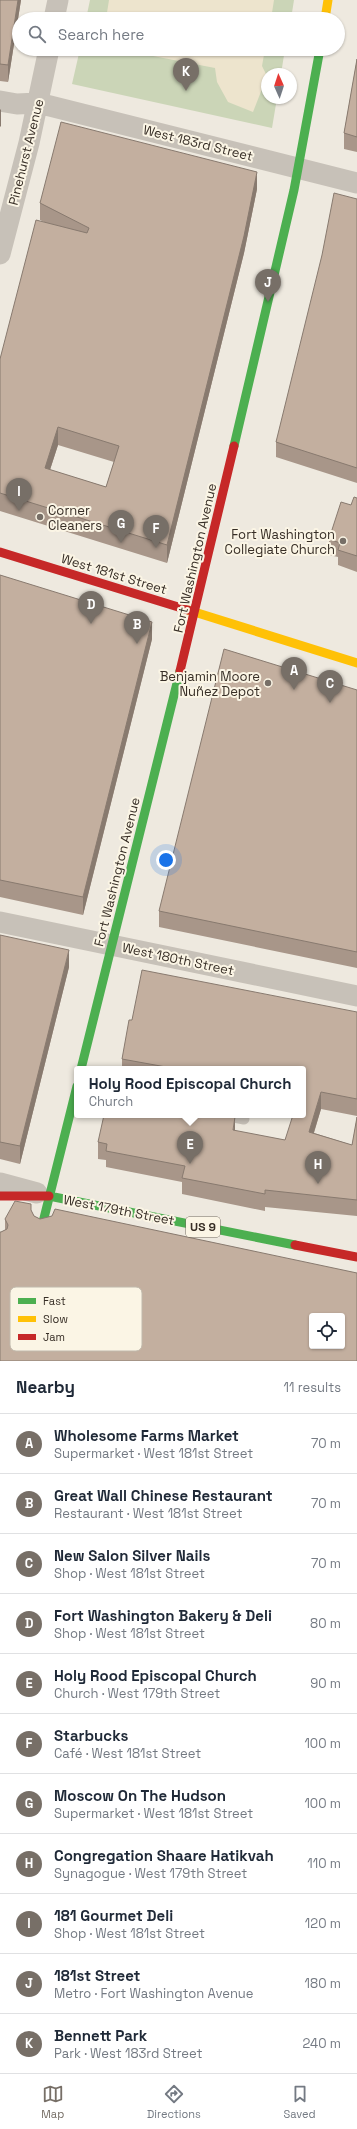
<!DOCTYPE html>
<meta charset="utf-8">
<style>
body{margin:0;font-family:"Space Grotesk",sans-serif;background:#f6f6f7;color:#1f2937}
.controls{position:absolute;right:12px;bottom:12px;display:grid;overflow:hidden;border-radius:4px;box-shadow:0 1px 3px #0004}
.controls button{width:36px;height:36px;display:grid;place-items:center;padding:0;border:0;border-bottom:1px solid #e0e1e3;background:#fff;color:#1f2937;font:20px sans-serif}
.compass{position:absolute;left:261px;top:68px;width:36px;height:36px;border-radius:50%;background:#fff;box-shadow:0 1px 3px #0004;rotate:357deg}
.you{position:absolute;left:166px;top:860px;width:14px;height:14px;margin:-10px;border:3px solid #fff;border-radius:50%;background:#1a73e8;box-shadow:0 0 0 6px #1a73e833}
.badge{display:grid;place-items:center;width:26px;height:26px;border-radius:50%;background:#776f67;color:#fff;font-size:13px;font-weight:700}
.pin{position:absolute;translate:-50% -33px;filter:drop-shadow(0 1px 2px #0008)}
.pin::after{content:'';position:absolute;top:21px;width:14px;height:12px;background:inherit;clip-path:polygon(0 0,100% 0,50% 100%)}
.popup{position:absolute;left:74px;top:1066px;width:232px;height:52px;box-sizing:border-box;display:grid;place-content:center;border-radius:4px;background:#fff;filter:drop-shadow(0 1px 3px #0005);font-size:13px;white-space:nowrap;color:#747a83}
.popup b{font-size:15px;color:#1f2937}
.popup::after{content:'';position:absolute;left:50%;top:100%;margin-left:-8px;border:8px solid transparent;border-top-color:#fff}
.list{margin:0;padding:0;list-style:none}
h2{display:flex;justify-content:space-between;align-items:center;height:52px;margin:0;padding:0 16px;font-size:17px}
h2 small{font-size:13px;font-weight:400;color:#747a83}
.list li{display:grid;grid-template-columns:26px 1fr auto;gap:12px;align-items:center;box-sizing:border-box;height:60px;padding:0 16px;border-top:1px solid #e0e1e3}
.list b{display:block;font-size:15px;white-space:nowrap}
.list p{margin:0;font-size:13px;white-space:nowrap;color:#747a83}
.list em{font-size:13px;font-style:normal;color:#747a83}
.icon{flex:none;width:22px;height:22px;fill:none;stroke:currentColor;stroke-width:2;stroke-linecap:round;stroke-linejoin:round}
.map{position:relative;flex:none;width:357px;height:1361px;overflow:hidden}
.search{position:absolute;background:#fff;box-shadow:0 1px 3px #0004;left:12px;right:12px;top:12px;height:44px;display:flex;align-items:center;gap:10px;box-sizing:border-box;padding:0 14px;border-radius:22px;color:#747a83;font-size:15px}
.sheet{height:712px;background:#fff}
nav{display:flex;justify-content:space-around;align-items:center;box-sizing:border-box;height:56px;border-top:1px solid #e0e1e3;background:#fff;font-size:11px;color:#747a83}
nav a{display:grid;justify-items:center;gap:2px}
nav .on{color:#776f67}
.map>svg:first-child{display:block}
.green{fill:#cbd5b7}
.plaza{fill:#ede4cd}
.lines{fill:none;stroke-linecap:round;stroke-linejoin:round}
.lane{stroke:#c7c1b8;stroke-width:11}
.street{stroke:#c7c1b8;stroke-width:21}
.fast{stroke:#4caf50;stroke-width:9}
.slow{stroke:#ffc107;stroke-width:9}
.jam{stroke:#c62828;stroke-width:9}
.wall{fill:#a89689;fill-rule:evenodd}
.shaded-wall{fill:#887a6f}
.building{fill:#c3af9f;stroke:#887a6f;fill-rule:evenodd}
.poi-dot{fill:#776f67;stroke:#fbf5e5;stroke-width:1.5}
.labels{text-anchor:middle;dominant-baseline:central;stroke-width:4;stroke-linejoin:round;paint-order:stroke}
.shield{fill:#fbf5e5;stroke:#726a5f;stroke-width:1}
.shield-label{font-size:12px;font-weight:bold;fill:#372e26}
.street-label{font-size:13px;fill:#372e26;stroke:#fbf5e5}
.poi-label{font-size:13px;fill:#372e26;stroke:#fbf5e5;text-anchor:end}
.key{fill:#fbf5e5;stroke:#c0b9ac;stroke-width:1}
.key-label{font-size:11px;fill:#372e26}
</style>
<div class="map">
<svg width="357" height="1361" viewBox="0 0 357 1361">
<rect width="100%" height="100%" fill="#eee9df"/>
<!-- green -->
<path class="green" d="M90,0H294L291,19H86Z
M80,49H285L281,74H267V98H277L272,128L72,84Z"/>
<!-- plaza -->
<path class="plaza" d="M109,0H274L271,19H106Z
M117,49H265L262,66L267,76L253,112L228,102L217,82L215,68Z"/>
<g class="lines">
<!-- lane -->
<path class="lane" d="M224,1115L244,1119"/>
<!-- street -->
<path class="street" d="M54,19L58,0
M0,101L17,104L38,103L357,183
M0,254L29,143L49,49
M0,922L357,996
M0,1183L37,1193"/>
<!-- fast -->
<path class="fast" d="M234,446L294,190L320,49
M81,1069L180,671
M49,1196L295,1245
M43,1222L77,1086"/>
<!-- slow -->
<path class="slow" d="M325,19L328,0
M188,610L357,663"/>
<!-- jam -->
<path class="jam" d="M0,552L188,610
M180,671L234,446
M0,1196H49
M295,1245L357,1257"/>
</g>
<!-- wall -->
<path class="wall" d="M0,0H21L8,82L0,81Z
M357,59V152L344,149V133Z
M257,189L244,253L167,563L0,511V359L46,223L40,220V203ZM58,445L114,462L106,487L50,470Z
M357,199V483L276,457V442Z
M357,498V572L338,565V557L329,555V539L351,505Z
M0,575L152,639L83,915L0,897Z
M357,690V968L159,927V911Z
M0,935L69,967L20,1164L0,1159Z
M357,1012V1116L321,1109L314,1133L352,1145L357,1117V1216L265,1207V1211L182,1194V1182L106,1167V1160L98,1159V1142L235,1131L285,1140L303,1115V1069H122V1059L132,1020Z
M31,1210L34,1216L40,1219L357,1273L1,1232L5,1230V1219Z"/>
<!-- shaded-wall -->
<path class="shaded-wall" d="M18,0H21L8,82V65Z
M1,109V126L0,127V110Z
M257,172V189L244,253L167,563V545Z
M58,427V445L45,485V468Z
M152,622V639L83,915V897Z
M69,950V967L20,1164V1146Z
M321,1092V1109L309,1148V1132Z
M235,1117V1133L233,1130Z"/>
<!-- building -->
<path class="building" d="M0,0H18L8,65L0,64Z
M357,59V137L344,133Z
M61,122L257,172L244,236L167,545L0,493V359L36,220L87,233L89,228L40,203ZM58,427L119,446L106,487L45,468Z
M334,193L357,199V468L276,442L322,255Z
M354,497L357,498V556L338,550L340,543L329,539L341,502L351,505Z
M0,575L152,622L83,897L0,880Z
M224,649L357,690V952L159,911Z
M0,935L69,950L20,1146L0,1142Z
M142,970L357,1012V1099L321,1092L309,1132L352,1145L357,1117V1200L265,1190V1194L182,1178L185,1166L106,1151L107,1144L98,1142L104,1115H227L235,1117L233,1130L285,1140L293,1115H303V1069H177L122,1059L129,1020H132Z
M15,1201L31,1204V1210L34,1216L40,1219L52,1216L55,1209L357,1273V1361H0V1232H1L7,1229L8,1225L5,1219ZM312,1316H342V1346H312Z"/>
<!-- markers -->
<g class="poi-dot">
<circle cx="40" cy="517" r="4"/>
<circle cx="343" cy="541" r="4"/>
<circle cx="268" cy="683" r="4"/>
</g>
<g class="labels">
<!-- shield labels -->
<rect class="shield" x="186" y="1217" width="34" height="20" rx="3"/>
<g class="shield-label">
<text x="203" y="1227">US 9</text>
</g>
<!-- street labels -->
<g class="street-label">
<text transform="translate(198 143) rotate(14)">West 183rd Street</text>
<text transform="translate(26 152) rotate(-76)">Pinehurst Avenue</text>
<text transform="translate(195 558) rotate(-77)">Fort Washington Avenue</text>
<text transform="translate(114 574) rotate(17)">West 181st Street</text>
<text transform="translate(117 872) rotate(-76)">Fort Washington Avenue</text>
<text transform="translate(178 959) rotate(12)">West 180th Street</text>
<text transform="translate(119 1210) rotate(11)">West 179th Street</text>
</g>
<!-- poi labels -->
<g class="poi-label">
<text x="48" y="510" text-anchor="start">Corner<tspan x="48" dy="15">Cleaners</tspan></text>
<text x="335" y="534">Fort Washington<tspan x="335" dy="15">Collegiate Church</tspan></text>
<text x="260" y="676">Benjamin Moore<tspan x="260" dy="15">Nuñez Depot</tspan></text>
</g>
</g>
<!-- legend -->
<rect x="10" y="1287" width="132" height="64" rx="6" class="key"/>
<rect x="18" y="1298" width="18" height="6" fill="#4caf50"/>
<rect x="18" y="1316" width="18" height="6" fill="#ffc107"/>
<rect x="18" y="1334" width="18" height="6" fill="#c62828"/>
<g class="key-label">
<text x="43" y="1305">Fast</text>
<text x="43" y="1323">Slow</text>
<text x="43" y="1341">Jam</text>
</g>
</svg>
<div class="controls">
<button><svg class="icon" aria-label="locate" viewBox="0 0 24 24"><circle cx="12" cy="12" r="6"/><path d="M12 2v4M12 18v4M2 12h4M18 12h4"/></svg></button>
</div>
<svg class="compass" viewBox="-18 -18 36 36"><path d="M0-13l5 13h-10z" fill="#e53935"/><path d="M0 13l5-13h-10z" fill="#747a83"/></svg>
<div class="you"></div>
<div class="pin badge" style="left:294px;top:690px">A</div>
<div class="pin badge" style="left:137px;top:644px">B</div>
<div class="pin badge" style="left:330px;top:703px">C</div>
<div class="pin badge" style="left:91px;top:624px">D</div>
<div class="pin badge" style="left:190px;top:1164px">E</div>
<div class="popup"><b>Holy Rood Episcopal Church</b>Church</div>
<div class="pin badge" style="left:156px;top:548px">F</div>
<div class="pin badge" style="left:121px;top:543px">G</div>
<div class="pin badge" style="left:318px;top:1184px">H</div>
<div class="pin badge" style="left:19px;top:511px">I</div>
<div class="pin badge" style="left:268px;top:302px">J</div>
<div class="pin badge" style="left:186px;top:91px">K</div>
<div class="search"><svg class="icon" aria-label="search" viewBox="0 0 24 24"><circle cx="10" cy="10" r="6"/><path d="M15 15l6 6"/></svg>Search here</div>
</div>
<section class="sheet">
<h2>Nearby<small>11 results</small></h2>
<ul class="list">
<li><span class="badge">A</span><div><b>Wholesome Farms Market</b><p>Supermarket · West 181st Street</p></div><em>70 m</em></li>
<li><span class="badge">B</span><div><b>Great Wall Chinese Restaurant</b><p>Restaurant · West 181st Street</p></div><em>70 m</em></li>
<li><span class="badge">C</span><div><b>New Salon Silver Nails</b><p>Shop · West 181st Street</p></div><em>70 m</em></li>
<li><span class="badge">D</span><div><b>Fort Washington Bakery &amp; Deli</b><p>Shop · West 181st Street</p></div><em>80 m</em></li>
<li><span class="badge">E</span><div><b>Holy Rood Episcopal Church</b><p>Church · West 179th Street</p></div><em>90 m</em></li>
<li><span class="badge">F</span><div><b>Starbucks</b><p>Café · West 181st Street</p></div><em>100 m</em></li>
<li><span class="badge">G</span><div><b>Moscow On The Hudson</b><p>Supermarket · West 181st Street</p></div><em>100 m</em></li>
<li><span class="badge">H</span><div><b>Congregation Shaare Hatikvah</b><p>Synagogue · West 179th Street</p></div><em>110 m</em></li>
<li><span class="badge">I</span><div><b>181 Gourmet Deli</b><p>Shop · West 181st Street</p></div><em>120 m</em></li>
<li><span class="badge">J</span><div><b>181st Street</b><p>Metro · Fort Washington Avenue</p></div><em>180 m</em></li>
<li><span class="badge">K</span><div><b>Bennett Park</b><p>Park · West 183rd Street</p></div><em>240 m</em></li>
</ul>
</section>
<nav>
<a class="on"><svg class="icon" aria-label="map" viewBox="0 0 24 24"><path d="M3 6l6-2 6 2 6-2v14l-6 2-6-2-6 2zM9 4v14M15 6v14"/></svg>Map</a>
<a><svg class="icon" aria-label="directions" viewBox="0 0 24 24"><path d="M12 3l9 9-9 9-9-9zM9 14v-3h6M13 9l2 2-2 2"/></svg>Directions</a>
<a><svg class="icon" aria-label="saved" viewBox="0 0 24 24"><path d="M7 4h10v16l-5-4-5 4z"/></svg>Saved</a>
</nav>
